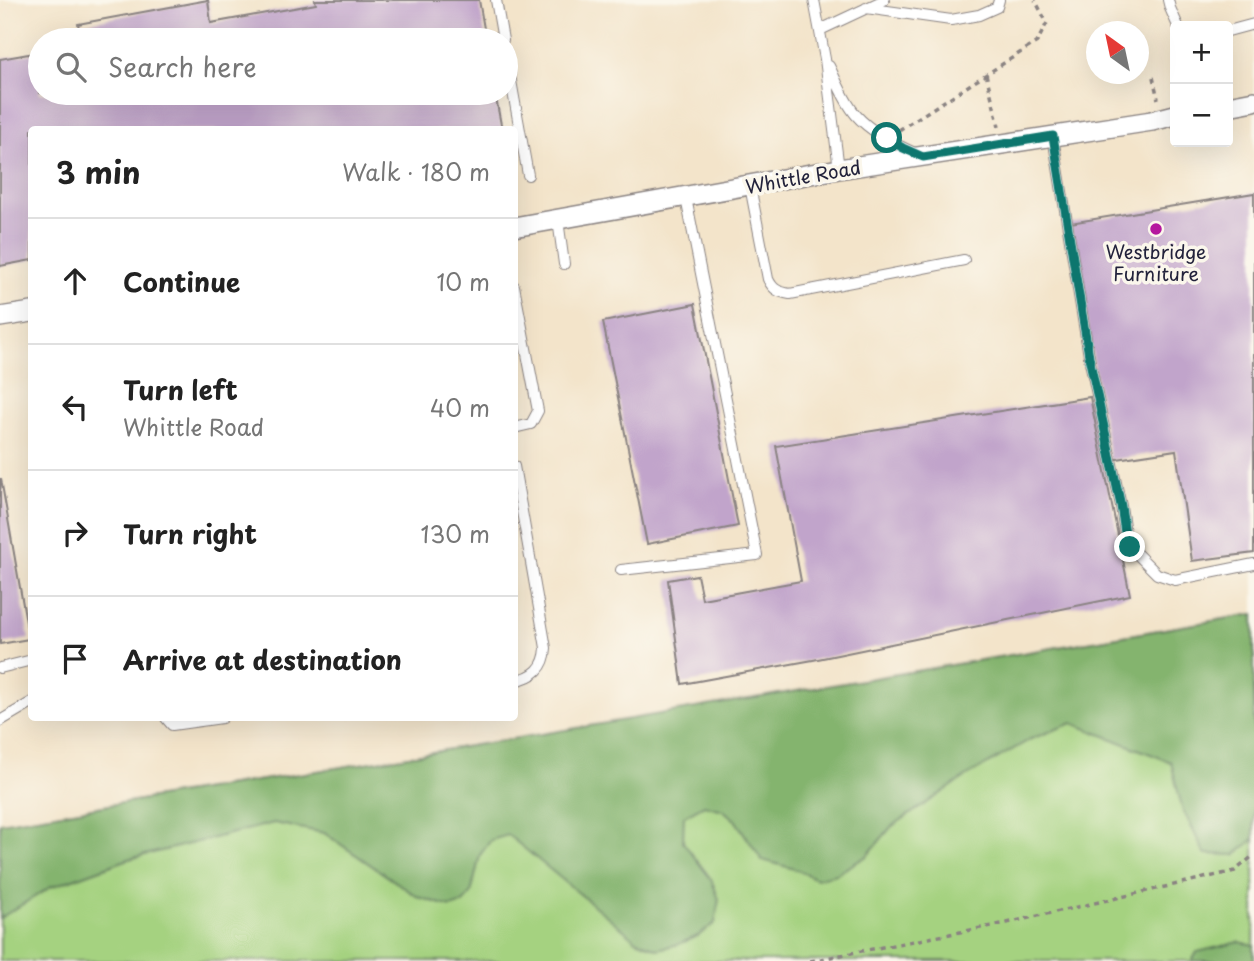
<!DOCTYPE html>
<meta charset="utf-8">
<style>
body{margin:0;font-family:"Playpen Sans",sans-serif;background:#f2f2f2;color:#222}
.controls{position:absolute;right:21px;top:21px;display:grid;overflow:hidden;border-radius:7px;box-shadow:0 7px 28px #0002}
.controls button{width:63px;height:63px;display:grid;place-items:center;padding:0;border:0;border-bottom:2px solid #e0e0e0;background:#fff;color:#222;font:35px sans-serif}
.compass{position:absolute;left:1086px;top:21px;width:63px;height:63px;border-radius:50%;background:#fff;box-shadow:0 7px 28px #0002;rotate:327deg}
.stop{position:absolute;width:21px;height:21px;margin:-16px;border:5px solid #0f766e;border-radius:50%;background:#fff}
.stop.end{background:#0f766e;border-color:#fff;box-shadow:0 2px 7px #0008}
.list{margin:0;padding:0;list-style:none}
h2{display:flex;justify-content:space-between;align-items:center;height:91px;margin:0;padding:0 28px;font-size:30px}
h2 small{font-size:23px;font-weight:400;color:#767676}
.list li{display:grid;grid-template-columns:46px 1fr auto;gap:21px;align-items:center;box-sizing:border-box;height:126px;padding:0 28px;border-top:2px solid #e0e0e0}
.list b{display:block;font-size:26px;white-space:nowrap}
.list p{margin:0;font-size:23px;white-space:nowrap;color:#767676}
.list em{font-size:23px;font-style:normal;color:#767676}
.icon{flex:none;width:38px;height:38px;fill:none;stroke:currentColor;stroke-width:2;stroke-linecap:round;stroke-linejoin:round}
.map{position:relative;flex:none;width:1254px;height:961px;overflow:hidden}
.search{position:absolute;background:#fff;box-shadow:0 7px 28px #0002;left:28px;top:28px;width:490px;height:77px;display:flex;align-items:center;gap:18px;box-sizing:border-box;padding:0 24px;border-radius:38px;color:#767676;font-size:26px}
.panel{position:absolute;background:#fff;box-shadow:0 7px 28px #0002;left:28px;top:126px;width:490px;height:595px;border-radius:7px}
.map>svg:first-child{display:block}
.green{fill:#a5d280;stroke:#647a5e;stroke-width:2}
.forest{fill:#84b46e;stroke:#536b54;stroke-width:2}
.building{fill:#c1a4cb}
.lines{fill:none;stroke-linecap:round;stroke-linejoin:round}
.lane-casing{stroke:#8a8382;stroke-width:12}
.street-casing{stroke:#8a8382;stroke-width:22}
.path{stroke:#8a8382;stroke-width:3.5;stroke-dasharray:5 5;stroke-linecap:butt}
.lane{stroke:#fff;stroke-width:10}
.street{stroke:#fff;stroke-width:19}
.route{stroke:#0f766e;stroke-width:9}
.poi-dot{fill:#b5179e;stroke:#fbf7ec;stroke-width:2.5}
.labels{text-anchor:middle;dominant-baseline:central;stroke-width:7;stroke-linejoin:round;paint-order:stroke}
.street-label{font-size:19px;fill:#22223b;stroke:#fbf7ec}
.poi-label{font-size:19px;fill:#22223b;stroke:#fbf7ec}
</style>
<div class="map">
<svg width="1254" height="961" viewBox="0 0 1254 961">
<rect width="100%" height="100%" fill="#fbf7ec"/>
<filter id="ink" filterUnits="userSpaceOnUse"><feTurbulence type="fractalNoise" baseFrequency=".0143" numOctaves="2"/><feDisplacementMap in="SourceGraphic" scale="14" xChannelSelector="R" yChannelSelector="G"/><feConvolveMatrix kernelMatrix="1 2 1 2 8 2 1 2 1" color-interpolation-filters="sRGB"/></filter>
<filter id="wash" filterUnits="userSpaceOnUse"><feTurbulence type="fractalNoise" baseFrequency=".00686" numOctaves="4" result="noise"/><feDisplacementMap in="SourceGraphic" scale="28" xChannelSelector="R" yChannelSelector="G"/><feGaussianBlur stdDeviation="1.57" result="paint"/><feColorMatrix in="noise" values="0 0 0 0 0 0 0 0 0 0 0 0 0 0 0 0 0 1.4 0 .05"/><feComposite in="paint" operator="in"/></filter>
<g filter="url(#wash)">
<rect width="100%" height="100%" fill="#f3e4ca"/>
<!-- green -->
<path class="green" d="M1254,614V961H0V823C418,755 837,687 1254,614Z"/>
<!-- forest -->
<path class="forest" d="M1254,614V839L1235,855L1205,854L1182,808L1171,762L1072,723L1031,739L964,778L891,827L867,856L836,874L816,879L798,870L762,860L735,820L723,810L704,805L684,816L683,842L711,879L719,899L715,923L698,936L679,944L658,949L636,940L508,835L491,840L480,855L471,894L463,903L451,907L418,897L324,833L274,823L129,859L51,887L0,918V823C418,754 837,687 1254,614Z
M1239,942L1254,945V961H1192L1197,952Z"/>
<g id="blocks">
<!-- building -->
<path class="building" d="M208,0L211,23L316,4L315,0H479L486,40H82L78,24Z
M40,52V93H495L502,130H32V260L0,266V59Z
M1254,193V553L1192,561L1176,450L1110,460L1070,223Z
M695,304L738,526L647,544L603,322Z
M1090,397L1130,595L813,660L682,684L668,580L697,575L702,599L801,581L776,446Z
M0,479H1L29,639L0,644Z"/>
</g>
</g>
<g filter="url(#ink)">
<use href="#blocks" fill-opacity="0" stroke="#8a8382" stroke-width="2"/>
<g class="lines">
<defs>
<path id="lane" d="M496,0L503,40
M814,0L825,59L839,169
M1168,0L1170,8L1178,26
M866,8L951,20L979,15L997,7L999,0
M820,30L884,0
M1228,31L1254,24
M506,53L528,175
M829,66C837,82 844,101 856,115C871,132 896,145 917,154
M1053,137L1090,362L1121,506L1125,533L1130,547L1157,574L1175,580L1254,564
M750,186L768,279C773,290 779,292 790,294L964,260
M558,220L564,264
M514,286L538,411L531,424L514,428
M514,466L546,648C545,668 534,677 514,681
M621,570L757,555L686,198
M0,668L32,660
M166,718L172,725L222,718
M0,721L32,702"/>
<path id="street" d="M1228,106L1254,101
M514,227L839,169L1152,121L1175,115
M0,317L32,312"/>
</defs>
<!-- lane casing -->
<use href="#lane" class="lane-casing"/>
<!-- street casing -->
<use href="#street" class="street-casing"/>
<!-- path -->
<path class="path" d="M986,74L999,127
M1153,77L1158,99
M899,130L1037,42L1047,23L1035,0
M810,961L1007,923L1235,871L1254,855"/>
<!-- lane -->
<use href="#lane" class="lane"/>
<!-- street -->
<use href="#street" class="street"/>
</g>
</g>
<g class="lines" filter="url(#ink)">
<!-- route -->
<path class="route" d="M887,138L903,148L923,157L1053,136L1090,362L1121,506L1125,533L1130,547"/>
</g>
<!-- markers -->
<circle class="poi-dot" cx="1156" cy="229" r="7"/>
<g class="labels">
<!-- street labels -->
<g class="street-label">
<text transform="translate(803 176) rotate(-10)">Whittle Road</text>
</g>
<!-- poi labels -->
<g class="poi-label">
<text x="1156" y="251">Westbridge<tspan x="1156" dy="22">Furniture</tspan></text>
</g>
</g>
</svg>
<div class="controls">
<button>+</button>
<button>−</button>
</div>
<svg class="compass" viewBox="-18 -18 36 36"><path d="M0-13l5 13h-10z" fill="#e53935"/><path d="M0 13l5-13h-10z" fill="#767676"/></svg>
<div class="stop" style="left:887px;top:138px"></div>
<div class="stop end" style="left:1130px;top:547px"></div>
<div class="search"><svg class="icon" aria-label="search" viewBox="0 0 24 24"><circle cx="10" cy="10" r="6"/><path d="M15 15l6 6"/></svg>Search here</div>
<section class="panel">
<h2>3 min<small>Walk · 180 m</small></h2>
<ul class="list">
<li><svg class="icon" aria-label="ahead" viewBox="0 0 24 24"><path d="M12 20V5M6 11l6-6 6 6"/></svg><div><b>Continue</b></div><em>10 m</em></li>
<li><svg class="icon" aria-label="left" viewBox="0 0 24 24"><path d="M17 20v-9H6M10 6l-5 5 5 5"/></svg><div><b>Turn left</b><p>Whittle Road</p></div><em>40 m</em></li>
<li><svg class="icon" aria-label="right" viewBox="0 0 24 24"><path d="M7 20v-9h11M14 6l5 5-5 5"/></svg><div><b>Turn right</b></div><em>130 m</em></li>
<li><svg class="icon" aria-label="arrive" viewBox="0 0 24 24"><path d="M6 21V4h12l-3 4 3 4H6"/></svg><div><b>Arrive at destination</b></div></li>
</ul>
</section>
</div>
